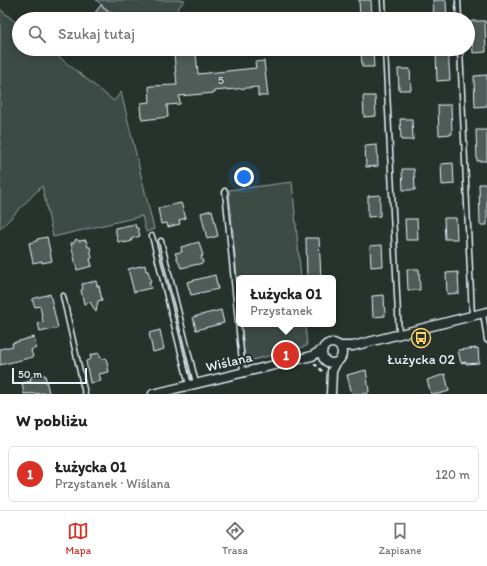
<!DOCTYPE html>
<html lang="pl">
<meta charset="utf-8">
<style>
body{margin:0;font-family:Itim,sans-serif;background:#f2f2f2;color:#222}
.scale{position:absolute;left:12px;bottom:10px;width:75px;box-sizing:border-box;padding-left:4px;border:2px solid #e8f1f8;border-top:0;font-size:11px;line-height:14px;white-space:nowrap;color:#e8f1f8;-webkit-text-stroke:3px #26332d;paint-order:stroke}
.you{position:absolute;left:244px;top:177px;width:14px;height:14px;margin:-10px;border:3px solid #fff;border-radius:50%;background:#1a73e8;box-shadow:0 0 0 6px #1a73e833}
.badge{display:grid;place-items:center;width:26px;height:26px;border-radius:50%;background:#d93025;color:#fff;font-size:13px;font-weight:700}
.pin{position:absolute;translate:-50% -50%;border:2px solid #fff;box-shadow:0 1px 4px #0006}
.popup{position:absolute;left:236px;top:275px;width:100px;height:52px;box-sizing:border-box;display:grid;place-content:center;border-radius:6px;background:#fff;filter:drop-shadow(0 1px 3px #0005);font-size:13px;white-space:nowrap;color:#767676}
.popup b{font-size:15px;color:#222}
.popup::after{content:'';position:absolute;left:50%;top:100%;margin-left:-8px;border:8px solid transparent;border-top-color:#fff}
.list{margin:0;padding:0;list-style:none}
h2{display:flex;justify-content:space-between;align-items:center;height:52px;margin:0;padding:0 16px;font-size:17px}
h2 small{font-size:13px;font-weight:400;color:#767676}
.list li{display:grid;grid-template-columns:26px 1fr auto;gap:12px;align-items:center;box-sizing:border-box;height:56px;margin:0 8px 8px;padding:0 8px;border:1px solid #e0e0e0;border-radius:6px}
.list b{display:block;font-size:15px;white-space:nowrap}
.list p{margin:0;font-size:13px;white-space:nowrap;color:#767676}
.list em{font-size:13px;font-style:normal;color:#767676}
.icon{flex:none;width:22px;height:22px;fill:none;stroke:currentColor;stroke-width:2;stroke-linecap:round;stroke-linejoin:round}
.map{position:relative;flex:none;width:487px;height:394px;overflow:hidden}
.search{position:absolute;background:#fff;box-shadow:0 2px 10px #0003;left:12px;right:12px;top:12px;height:44px;display:flex;align-items:center;gap:10px;box-sizing:border-box;padding:0 14px;border-radius:22px;color:#767676;font-size:15px}
.sheet{height:116px;background:#fff}
nav{display:flex;justify-content:space-around;align-items:center;box-sizing:border-box;height:56px;border-top:1px solid #e0e0e0;background:#fff;font-size:11px;color:#767676}
nav a{display:grid;justify-items:center;gap:2px}
nav .on{color:#d93025}
.map>svg:first-child{display:block}
.green{fill:#3e4b47;stroke:#939ea0}
.building{fill:#505c59;stroke:#e8f1f8}
.lines{fill:none;stroke-linecap:round;stroke-linejoin:round}
.lane-casing{stroke:#e8f1f8;stroke-width:7}
.street-casing{stroke:#e8f1f8;stroke-width:11}
.path{stroke:#e8f1f8;stroke-width:2;stroke-dasharray:4 3;stroke-linecap:butt}
.lane{stroke:#26332d;stroke-width:4}
.street{stroke:#26332d;stroke-width:8}
.labels{text-anchor:middle;dominant-baseline:central;stroke-width:4;stroke-linejoin:round;paint-order:stroke}
.number-label{font-size:12px;fill:#c2ccd0}
.poi-label{font-size:14px;fill:#e8f1f8;stroke:#26332d}
.street-label{font-size:14px;fill:#e8f1f8;stroke:#26332d}
</style>
<div class="map">
<svg width="487" height="394" viewBox="0 0 487 394">
<rect width="100%" height="100%" fill="#26332d"/>
<filter id="ink" filterUnits="userSpaceOnUse"><feTurbulence type="fractalNoise" baseFrequency=".025" numOctaves="2"/><feDisplacementMap in="SourceGraphic" scale="8" xChannelSelector="R" yChannelSelector="G"/><feConvolveMatrix kernelMatrix="1 2 1 2 8 2 1 2 1" color-interpolation-filters="sRGB"/></filter>
<g filter="url(#ink)">
<!-- green -->
<path class="green" d="M96,0H185L169,19H119Z
M0,9L19,25V49H49L114,101L121,92L154,229L146,232L142,216L53,237L42,186L0,229Z
M292,182L301,278H239V299L229,190Z
M241,324H305L307,346L245,362Z"/>
<!-- building -->
<path class="building" d="M359,0H371L372,17H360Z
M433,0H446L447,19H434Z
M101,5L112,14L107,19H90Z
M471,21H485L486,52L473,53Z
M167,49H193L194,55L196,54L198,74L256,68L255,62L264,61L268,96H258V87L214,91L215,93L179,96L180,104L167,105L168,117L142,120V117H141L140,106H141V103L150,102L149,87L150,86L177,85L174,55Z
M361,49H373L374,67H362Z
M448,50L450,80L437,81L436,51Z
M398,69H410L411,90H399Z
M487,75V106L475,107L474,76Z
M363,96H375L376,116L364,117Z
M438,105H451L452,134L439,135Z
M400,119H412L413,140H401Z
M476,130H487V161H477Z
M377,145L378,166L366,167L365,146Z
M453,163L454,184L442,185L441,164Z
M402,169H414L415,190H403Z
M479,184H487V225H480Z
M380,195V216L368,217V196Z
M181,203L186,218L179,220L180,224L168,227L167,223L161,224L158,208Z
M212,210L218,236L207,239L201,213Z
M444,218H456L457,239H445Z
M405,219H417L418,240H406Z
M135,224L136,228H138L140,236L131,239L132,241L124,243L123,241L118,242L115,228Z
M47,237L52,261L42,263V261L33,263L29,243L37,241V239Z
M306,238H319L321,278H307Z
M76,239L79,241L86,240L88,247H90L92,258L90,259L92,266L77,270L71,243H74Z
M199,242L203,256H201L203,263L181,268L175,253L182,252L181,247Z
M382,245L383,266L371,267L370,246Z
M145,265L146,271H148L151,281L149,282L151,288L134,292L128,269Z
M407,269H419L420,290H408Z
M458,272L459,293L447,294L446,273Z
M215,275L218,289L191,295L187,282Z
M96,281L97,286H99L102,300L98,301L96,312L90,302L84,304L81,290L83,289L82,284Z
M50,294L58,328L40,332L38,323L43,322L40,306L35,307L32,299Z
M384,295L385,316L373,317L372,296Z
M221,310L224,323L196,330L193,317Z
M160,330L164,349L153,352L149,333Z
M34,337L36,348L31,350L33,357L0,365V349L13,346L12,343Z
M478,348L479,363L466,364V362L461,363L458,350Z
M99,353L101,359L106,358L109,372L99,374L101,381L90,383L86,361L91,359L90,355Z
M366,370L369,391L367,394H352L347,375Z
M445,374L449,391L439,394H431L427,380Z
M35,375H45L49,393L24,394L22,383L31,381L30,378Z"/>
<g class="lines">
<defs>
<path id="lane" d="M383,0L384,19
M458,0L459,19
M385,49L399,335
M460,49L472,316
M225,191L243,372
M152,236L189,385
M161,241L196,383
M63,296L85,394
M483,313L487,340"/>
<path id="street" d="M322 353a10 10 0 1 1 20 0a10 10 0 1 1-20 0Z
M340,346H353L487,312
M153,394L312,356L322,350
M331,394L332,371L336,363"/>
</defs>
<!-- lane casing -->
<use href="#lane" class="lane-casing"/>
<!-- street casing -->
<use href="#street" class="street-casing"/>
<!-- path -->
<path class="path" d="M314,365H316L323,372"/>
<!-- lane -->
<use href="#lane" class="lane"/>
<!-- street -->
<use href="#street" class="street"/>
</g>
</g>
<!-- icons -->
<defs>
<symbol id="bus-ring" viewBox="-11 -11 22 22"><circle r="9.5" fill="#26332d" stroke="#ffd166" stroke-width="1.5"/><path d="M-5-6H5V4H4V6H2V4H-2V6H-4V4H-5ZM-3.5-4V0h7V-4ZM-3.5 1.2v1.5H-2V1.2ZM2 1.2v1.5H3.5V1.2Z" fill="#ffd166"/></symbol>
</defs>
<g fill-rule="evenodd">
<use href="#bus-ring" x="410" y="327" width="22" height="22"/>
</g>
<g class="labels">
<!-- number labels -->
<g class="number-label">
<text x="221" y="80">5</text>
</g>
<!-- poi labels -->
<g class="poi-label">
<text x="421" y="359">Łużycka 02</text>
</g>
<!-- street labels -->
<g class="street-label">
<text transform="translate(229 362) rotate(-13)">Wiślana</text>
</g>
</g>
</svg>
<div class="scale">50 m</div>
<div class="you"></div>
<div class="pin badge" style="left:286px;top:355px">1</div>
<div class="popup"><b>Łużycka 01</b>Przystanek</div>
<div class="search"><svg class="icon" aria-label="search" viewBox="0 0 24 24"><circle cx="10" cy="10" r="6"/><path d="M15 15l6 6"/></svg>Szukaj tutaj</div>
</div>
<section class="sheet">
<h2>W pobliżu<small></small></h2>
<ul class="list">
<li><span class="badge">1</span><div><b>Łużycka 01</b><p>Przystanek · Wiślana</p></div><em>120 m</em></li>
</ul>
</section>
<nav>
<a class="on"><svg class="icon" aria-label="map" viewBox="0 0 24 24"><path d="M3 6l6-2 6 2 6-2v14l-6 2-6-2-6 2zM9 4v14M15 6v14"/></svg>Mapa</a>
<a><svg class="icon" aria-label="directions" viewBox="0 0 24 24"><path d="M12 3l9 9-9 9-9-9zM9 14v-3h6M13 9l2 2-2 2"/></svg>Trasa</a>
<a><svg class="icon" aria-label="saved" viewBox="0 0 24 24"><path d="M7 4h10v16l-5-4-5 4z"/></svg>Zapisane</a>
</nav>
